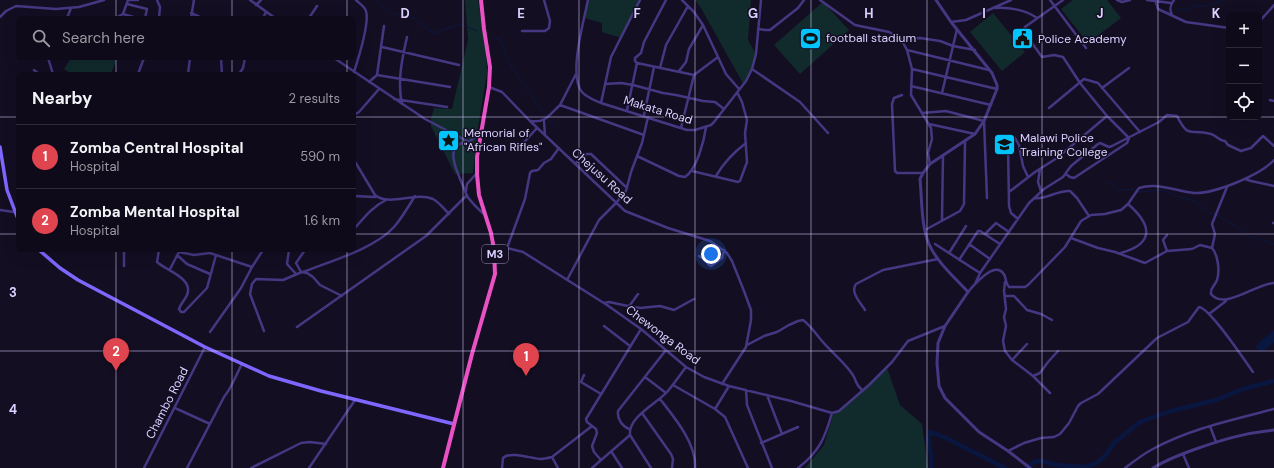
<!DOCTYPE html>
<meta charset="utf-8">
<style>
body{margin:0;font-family:"DM Sans",sans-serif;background:#1d1827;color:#f1f3f6}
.controls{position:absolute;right:12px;top:12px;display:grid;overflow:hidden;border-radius:6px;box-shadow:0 4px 16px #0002}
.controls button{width:36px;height:36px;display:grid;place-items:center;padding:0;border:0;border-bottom:1px solid #2f2b39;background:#0f0a1a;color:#f1f3f6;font:20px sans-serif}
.you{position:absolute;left:711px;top:254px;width:14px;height:14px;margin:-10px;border:3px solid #fff;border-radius:50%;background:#1a73e8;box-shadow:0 0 0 6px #1a73e833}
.badge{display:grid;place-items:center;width:26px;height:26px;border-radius:50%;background:#1a73e8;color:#fff;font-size:13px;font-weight:700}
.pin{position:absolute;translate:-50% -33px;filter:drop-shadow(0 1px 2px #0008)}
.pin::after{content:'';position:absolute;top:21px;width:14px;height:12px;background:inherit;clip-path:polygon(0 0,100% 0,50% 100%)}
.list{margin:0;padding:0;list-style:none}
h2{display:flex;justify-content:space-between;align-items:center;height:52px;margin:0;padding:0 16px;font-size:17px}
h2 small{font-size:13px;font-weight:400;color:#9b9aa2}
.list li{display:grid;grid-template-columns:26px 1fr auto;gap:12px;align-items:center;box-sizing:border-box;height:64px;padding:0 16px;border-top:1px solid #2f2b39}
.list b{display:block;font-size:15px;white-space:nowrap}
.list p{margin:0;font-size:13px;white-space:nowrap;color:#9b9aa2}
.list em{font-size:13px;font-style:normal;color:#9b9aa2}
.icon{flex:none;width:22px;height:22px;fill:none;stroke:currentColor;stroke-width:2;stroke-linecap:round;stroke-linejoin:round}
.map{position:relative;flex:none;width:1274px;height:468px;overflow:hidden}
.search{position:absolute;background:#0f0a1a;box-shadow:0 4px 16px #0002;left:16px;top:16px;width:340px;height:44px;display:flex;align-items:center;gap:10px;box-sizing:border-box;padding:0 14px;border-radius:6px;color:#9b9aa2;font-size:15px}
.panel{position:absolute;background:#0f0a1a;box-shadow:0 4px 16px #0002;left:16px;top:72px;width:340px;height:180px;border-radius:6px}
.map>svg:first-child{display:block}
.green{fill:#112b2d}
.water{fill:#091740}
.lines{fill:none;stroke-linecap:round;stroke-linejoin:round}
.stream{stroke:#091740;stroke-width:1}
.river{stroke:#091740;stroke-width:4.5}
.minor{stroke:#443882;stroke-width:2.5}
.tertiary{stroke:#443882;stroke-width:3}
.secondary{stroke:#7d67ff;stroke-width:3.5}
.trunk{stroke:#ea51c5;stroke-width:4}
.grid{fill:none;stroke:#dbd0ff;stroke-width:1;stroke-opacity:0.55}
.labels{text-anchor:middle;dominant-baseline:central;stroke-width:3;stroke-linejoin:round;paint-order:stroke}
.shield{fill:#140e23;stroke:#9f96bd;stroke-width:1}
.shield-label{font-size:11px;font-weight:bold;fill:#dbd0ff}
.poi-label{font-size:12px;fill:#dbd0ff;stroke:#140e23;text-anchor:start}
.street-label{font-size:12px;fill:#dbd0ff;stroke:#140e23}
.grid-label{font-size:13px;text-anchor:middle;font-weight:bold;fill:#dbd0ff;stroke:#140e23;stroke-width:3;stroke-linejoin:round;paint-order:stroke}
</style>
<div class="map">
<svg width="1274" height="468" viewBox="0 0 1274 468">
<rect width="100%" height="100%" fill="#140e23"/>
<!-- green -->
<path class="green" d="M465,0H478L486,51L487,73L478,127L473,173L455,174L431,126V119L434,108L452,109L468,40Z
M588,0H640L621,38L602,32V23L585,18Z
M695,0H751L748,40L756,54L752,69L744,85L701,8Z
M1073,0H1107L1121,18L1088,43L1061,9Z
M823,2L849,30L800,74L774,45Z
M993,13L1025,52L1002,71L970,32Z
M71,58H117L111,74H71L64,69Z
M887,368L900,405L922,424L928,468H805L824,445L833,415Z"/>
<!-- water -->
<path class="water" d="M1274,330V343L1262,352L1256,348L1257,344Z"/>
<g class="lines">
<!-- stream -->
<path class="stream" d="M375,0L392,13L414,18L427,29L435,33L460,24L477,31
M1176,9L1184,10L1198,5L1206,6L1224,0
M492,37L500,40L512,68L550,122L556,129
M1107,182L1112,183L1115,187L1119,190L1130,189L1138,192L1162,190L1179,197L1195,201L1208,212L1217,215L1236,226L1248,236L1274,244"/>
<!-- river -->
<path class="river" d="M931,468V455L928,438L930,432L944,437L1005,468
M1026,468L1034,462L1042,461L1056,465L1084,467L1095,464L1105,456L1114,443L1140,422L1171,411L1216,400L1243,389L1274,381"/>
<!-- minor -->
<path class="minor" d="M128,0H138
M157,0L160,7L159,18
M250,0L275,18
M588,0C584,20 568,76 582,92C587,98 595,100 601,103L687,130H695L711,125L714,122L746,81L752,69L756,54L761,0
M666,0L644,42L641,53L635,58V61L637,63L694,75
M682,0L694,12L703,25L726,74L739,89
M820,0L855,25L889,32L901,39L907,50L912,69L911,95L931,128L932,139L928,153L930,164
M1050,0L1086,48
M1063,0L1025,27L1024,29V32L1042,57L1054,55L1063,57L1080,83L1107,116L1129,138L1127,143L1074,178L1070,177L1066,174
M1117,0L1122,2L1130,0
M1147,0L1171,3
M1156,2L1158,9L1186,22L1229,28
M127,4L147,9L145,18
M256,5L261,0
M995,8C1009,7 1026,10 1037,18
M191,13L202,18
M123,14L137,18
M1172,15C1169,9 1170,5 1174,0
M0,17L6,11L16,6L56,9L79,7L104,0
M67,18L71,8
M115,18L123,14L128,0
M191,18L194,0
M263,18L266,12
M309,18L317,6
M951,22L966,20L1011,0
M1259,22L1274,5
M758,29L765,30H770L798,8L804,0
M522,31H545L549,28L550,21L544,0
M901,39L920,38L940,41L953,46L975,50
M382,47L459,65
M907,50L989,70
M48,58L53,74
M221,58L222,74
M334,58L425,119L469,142
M660,68L666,45L688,6
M752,69L800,102L828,133
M912,69L997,89
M34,70L39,74
M679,71L686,62L689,49L703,25
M354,72C358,59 370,24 366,11C365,7 359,3 356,0
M138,74L144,58
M188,74L190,58
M239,74L243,68L245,58
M377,75L450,87
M369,82L377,75L384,26
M605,84L621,83L633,85L663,93L676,95L703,101L715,102L724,109
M911,86L991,105
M489,87L502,92L530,121L625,211L668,228L710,241L727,253L732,261L744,291L751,310V320L746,347L722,384
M1102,88L1129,68
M942,93L957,29
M902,95L894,98L892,104L895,171L897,173H923
M394,99L447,107
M1270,100L1274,101
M601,103L611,57L640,0
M402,104C397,82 402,59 407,37
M560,105L576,74
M1049,108L1084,79L1098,83L1140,132
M627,110L637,63
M922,113L946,111L984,121L987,198
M354,115L359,112L379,89
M644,115L654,67
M531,121C546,123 549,115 560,105L644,135
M544,121L545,135
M929,124L975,134
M681,128L694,75L718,57
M480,130L478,134L469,142C444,143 455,167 461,181C463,186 465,191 467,196C472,203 478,209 484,214
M1015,138L1019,145L1023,166L1028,177
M1008,143L1009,206L1011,213L1018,219
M518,149L537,128
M637,156L679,176L685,177C697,169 704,141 706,127
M354,160L375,195C389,207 415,191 433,199C439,202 444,209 449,214
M575,164L586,154H591L627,188
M1040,169L1038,182L1041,191
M692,171L738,182L740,181L747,162L745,133L747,120L742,102L737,92
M716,176C723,164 734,152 746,143
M1245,179L1251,181L1274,186
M1227,187L1212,224L1215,234L1212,248C1218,255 1220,271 1217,280C1215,286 1210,287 1211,294C1224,311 1257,283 1274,283
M466,191L467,184L476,174
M1009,192L1035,172L1057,158L1107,116
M354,196L375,197
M1034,198C1046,200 1057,190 1070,191L1077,198L1089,216
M0,210L14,212
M942,220L943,155
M1273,223H1274
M354,229C364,218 372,207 386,200
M925,230L960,211L964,204L965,142
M985,234L996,223L1009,232
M1167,235L1163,240L1167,251
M1071,238L1098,248L1115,252L1145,263L1167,251L1192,249L1200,245L1212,248
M935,244L980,273
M969,244L990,259
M507,248L525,199L530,173L532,171L538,170L544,163L551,159L559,148
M494,249L507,248L523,252L607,305L641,329L686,367L704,377L729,386L791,401L832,413
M159,250L157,262C165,270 194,278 187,295C185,300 181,303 179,309L181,312H184L207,288L216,255
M289,250L287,264L296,274
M179,252L194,255L210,253L252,267
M949,253L966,226
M1121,253C1156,243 1151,224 1128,204
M177,255L187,264L210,274
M699,256L705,260L709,265L711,266L722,258L724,250
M959,260L978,231H980L1000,244
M124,266V250
M170,269L180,250
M301,272L296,263L305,250
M303,272C331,261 374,249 394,227C402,218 408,207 415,196
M567,280L599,220L616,203L626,191L631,172L642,143L648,117
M1005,282L1004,291L1006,309L1004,317L1006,326L1003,341L1005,351L1012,360L1033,376L1050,393
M975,284L980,273L1029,203L1044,189L1063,177L1071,166L1098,144L1100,143L1109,147L1112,146L1159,122L1167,115L1177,116C1189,140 1190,128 1211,134C1216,135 1219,141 1225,141L1228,145L1241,151L1251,148L1263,136L1274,146
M968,292C973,286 994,261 1003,273C1007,277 1004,281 1009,287H1025L1028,285L1065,247L1081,221L1091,215L1105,214L1121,210L1128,204L1139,188C1157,182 1176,191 1194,193C1214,194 1261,175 1274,160
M1005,296H1014L1027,310L1041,314L1052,320
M604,303L609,302L628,306L630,305L638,294
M628,306L640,308L660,306L674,310L694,299
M865,310C860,302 850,292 856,284L883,270L938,259
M1209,314L1226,301
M604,326L630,346
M297,327L426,236L467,195
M264,331L250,294L252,284L256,279L283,280L302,272L307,273L313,277L320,285L342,296
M210,332L241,288L252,267L263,250
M747,345L764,336L777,332L789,325L798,321L803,320C811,326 816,334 822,341C831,352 848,365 854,377C857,383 856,385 862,390
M1012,360L1027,344
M584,375L581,382L601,394
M1033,376L1040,373L1048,362L1058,351
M645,377L666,393
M673,385L715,409L725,417L748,468
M746,390L747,405L772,468
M767,395L782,434
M660,399C674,417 697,444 695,468
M175,408L210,424
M715,409L729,386
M642,413L671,454L673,459L672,468
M832,413L839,411L869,385L892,362L908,341L945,326
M1210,426L1216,442
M629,429C622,426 617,419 618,411L666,350
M761,443L798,427
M611,451L622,468
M1008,451L1024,443L1041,438L1054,437L1060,434L1069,423L1078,406L1081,403L1098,394L1157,338L1188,322L1199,307C1210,308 1245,361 1253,372
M1183,454L1189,468
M552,457L592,426
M601,460L594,452L592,446L597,433L596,429L587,422L586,419L641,329
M144,468L205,347
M187,468L224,397C232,387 236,375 242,364
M251,468L301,443L310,442L326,444
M309,468L355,400
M502,468L503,458C510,451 530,458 540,459C544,459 548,458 552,457L558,468
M592,468L630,435
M651,468L630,435C628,417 656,404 667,392C674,384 680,375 686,367
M798,468C819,452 825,438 832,413
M1125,468C1133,462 1142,455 1151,450C1189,429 1232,420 1274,409"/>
<!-- tertiary -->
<path class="tertiary" d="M936,0L951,22L992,73L997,85V89L984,121L975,134L930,164L923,173L920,179C922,199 921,226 929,244C936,261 955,278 968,292L945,326L938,343L937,363L939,386L945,398L979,432L1008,451L1030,468
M1153,468C1166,460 1179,455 1193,450C1221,440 1244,433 1274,430"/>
<!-- secondary -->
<path class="secondary" d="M0,147L7,190L18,219
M39,250L60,268L78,280L205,347L269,376L321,391L454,424"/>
<!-- trunk -->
<path class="trunk" d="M443,468L472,354L495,274L494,249L491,233L479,195L477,174V157L489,87L490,67L484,29L481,0"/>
</g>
<!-- grid -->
<path class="grid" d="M116,0V18M232,0V18M347,0V18M463,0V468M579,0V468M695,0V468M811,0V468M927,0V468M1042,0V468M1158,0V468M116,58V74M232,58V74M347,58V74M0,117H18M354,117H1229M1229,117H1259M1259,117H1274M0,234H18M354,234H1274M116,250V468M232,250V468M347,250V468M0,351H1274"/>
<!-- icons -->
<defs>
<symbol id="stadium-square" viewBox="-11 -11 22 22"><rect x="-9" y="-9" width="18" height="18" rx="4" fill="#00c4fb" stroke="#140e23"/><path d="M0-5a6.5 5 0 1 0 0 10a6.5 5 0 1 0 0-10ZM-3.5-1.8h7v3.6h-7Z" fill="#111"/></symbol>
<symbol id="civic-square" viewBox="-11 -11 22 22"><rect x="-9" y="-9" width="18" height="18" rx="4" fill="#00c4fb" stroke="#140e23"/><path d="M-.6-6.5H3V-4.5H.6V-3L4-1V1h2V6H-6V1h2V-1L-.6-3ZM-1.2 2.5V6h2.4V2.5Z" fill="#111"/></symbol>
<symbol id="sight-square" viewBox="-11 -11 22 22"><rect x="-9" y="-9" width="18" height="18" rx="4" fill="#00c4fb" stroke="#140e23"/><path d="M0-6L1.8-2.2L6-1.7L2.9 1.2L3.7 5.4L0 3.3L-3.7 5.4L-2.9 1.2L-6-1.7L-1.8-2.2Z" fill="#111"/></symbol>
<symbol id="university-square" viewBox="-11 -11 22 22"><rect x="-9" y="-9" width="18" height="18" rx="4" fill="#00c4fb" stroke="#140e23"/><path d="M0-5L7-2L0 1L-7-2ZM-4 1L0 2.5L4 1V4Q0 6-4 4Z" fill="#111"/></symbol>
</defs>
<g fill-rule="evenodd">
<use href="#stadium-square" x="798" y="26" width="25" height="25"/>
<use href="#civic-square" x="1010" y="26" width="25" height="25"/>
<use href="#sight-square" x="436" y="128" width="25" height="25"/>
<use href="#university-square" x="992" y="132" width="25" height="25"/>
</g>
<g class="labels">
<!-- shield labels -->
<rect class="shield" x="482" y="245" width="26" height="18" rx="3"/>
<g class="shield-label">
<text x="495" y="254">M3</text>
</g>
<!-- poi labels -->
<g class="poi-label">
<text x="826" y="38">football stadium</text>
<text x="1038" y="39">Police Academy</text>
<text x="464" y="133">Memorial of<tspan x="464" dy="14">"African Rifles"</tspan></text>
<text x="1020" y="138">Malawi Police<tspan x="1020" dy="14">Training College</tspan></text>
</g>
<!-- street labels -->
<g class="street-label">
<text transform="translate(658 110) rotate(17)">Makata Road</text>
<text transform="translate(602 176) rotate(42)">Chejusu Road</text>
<text transform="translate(663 335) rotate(37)">Chewonga Road</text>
<text transform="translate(167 403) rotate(-63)">Chambo Road</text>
</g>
</g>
<g class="grid-label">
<text x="405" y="18">D</text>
<text x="521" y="18">E</text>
<text x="637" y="18">F</text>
<text x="753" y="18">G</text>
<text x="869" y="18">H</text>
<text x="984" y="18">I</text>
<text x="1100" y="18">J</text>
<text x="1216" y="18">K</text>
<text x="13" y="297">3</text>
<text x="13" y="414">4</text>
</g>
</svg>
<div class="controls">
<button>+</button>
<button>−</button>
<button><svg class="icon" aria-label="locate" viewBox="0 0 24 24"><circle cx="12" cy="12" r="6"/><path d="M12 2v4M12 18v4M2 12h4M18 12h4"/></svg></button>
</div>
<div class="you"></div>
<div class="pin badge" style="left:526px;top:376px;background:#e0444e">1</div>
<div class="pin badge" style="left:116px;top:371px;background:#e0444e">2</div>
<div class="search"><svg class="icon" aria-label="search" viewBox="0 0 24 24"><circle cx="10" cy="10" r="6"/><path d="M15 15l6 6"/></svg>Search here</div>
<section class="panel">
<h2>Nearby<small>2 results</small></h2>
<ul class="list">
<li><span class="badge" style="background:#e0444e">1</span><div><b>Zomba Central Hospital</b><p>Hospital</p></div><em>590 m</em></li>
<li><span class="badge" style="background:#e0444e">2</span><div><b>Zomba Mental Hospital</b><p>Hospital</p></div><em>1.6 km</em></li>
</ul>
</section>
</div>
